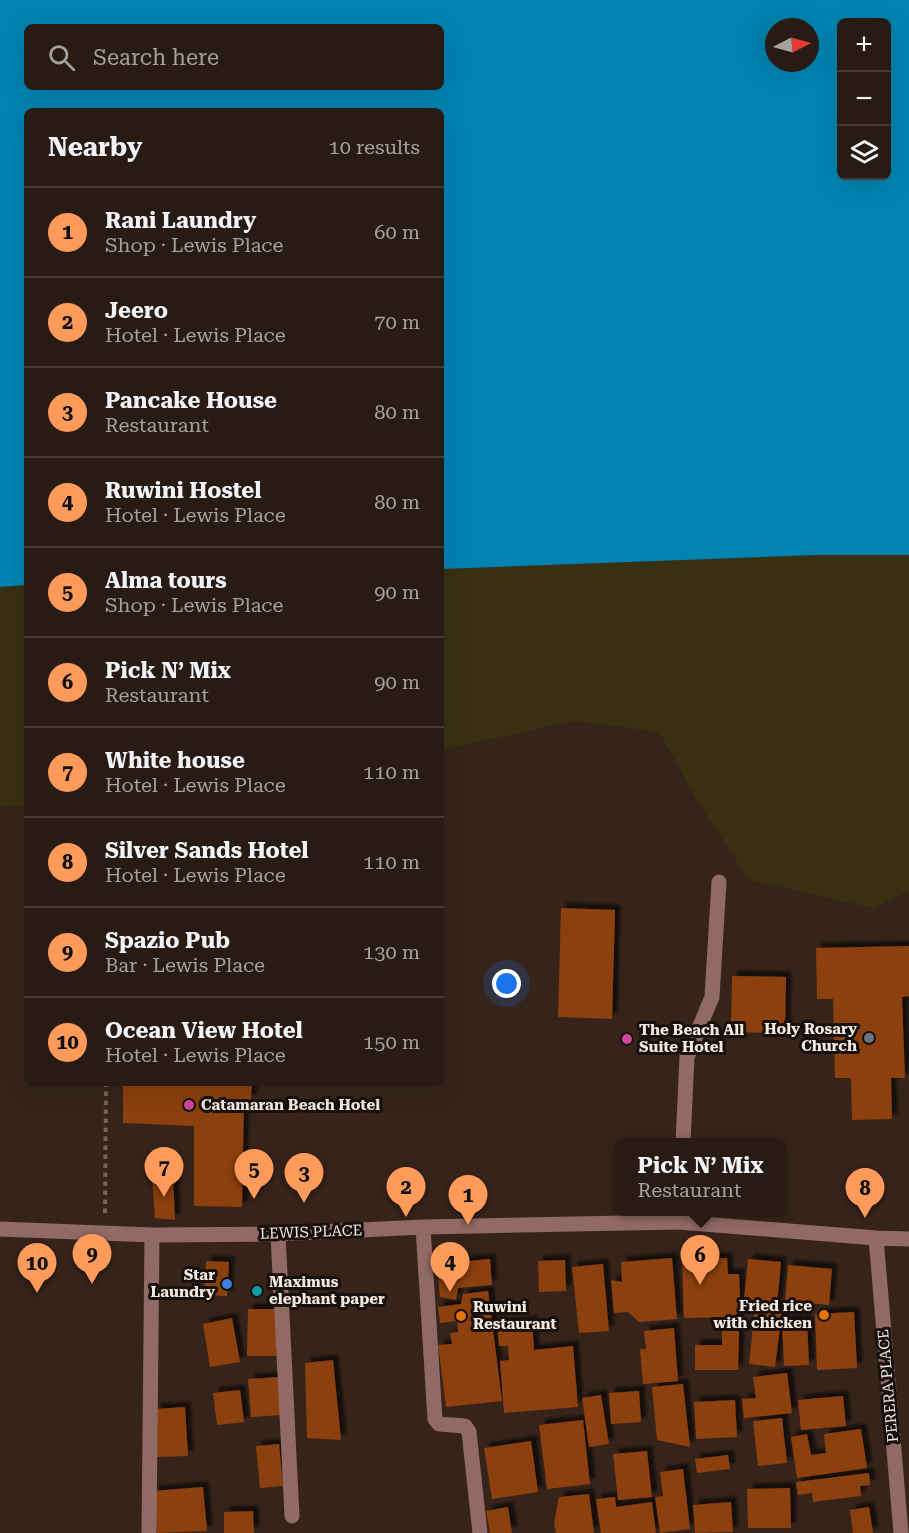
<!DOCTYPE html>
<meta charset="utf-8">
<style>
body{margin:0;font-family:"Roboto Serif",serif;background:#342822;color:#f1f3f6}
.controls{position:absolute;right:18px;top:18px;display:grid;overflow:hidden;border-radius:9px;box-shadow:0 6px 24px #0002}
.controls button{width:54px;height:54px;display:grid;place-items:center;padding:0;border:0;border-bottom:2px solid #443934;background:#281b14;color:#f1f3f6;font:30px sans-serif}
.compass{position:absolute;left:765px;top:18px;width:54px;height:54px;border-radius:50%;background:#281b14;box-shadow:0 6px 24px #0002;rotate:84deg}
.you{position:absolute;left:507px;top:984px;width:21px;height:21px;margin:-15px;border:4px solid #fff;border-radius:50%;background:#1a73e8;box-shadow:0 0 0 9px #1a73e833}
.badge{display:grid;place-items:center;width:39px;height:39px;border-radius:50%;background:#ff9b5a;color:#111;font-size:20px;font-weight:700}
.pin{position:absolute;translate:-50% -50px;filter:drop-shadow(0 2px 3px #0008)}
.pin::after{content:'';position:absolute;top:32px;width:21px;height:18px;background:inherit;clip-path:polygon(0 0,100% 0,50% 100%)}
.popup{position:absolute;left:615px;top:1138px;width:171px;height:78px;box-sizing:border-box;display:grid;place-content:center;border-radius:9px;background:#281b14;filter:drop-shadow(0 2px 4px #0005);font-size:20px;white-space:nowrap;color:#a5a1a0}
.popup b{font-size:22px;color:#f1f3f6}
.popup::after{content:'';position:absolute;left:50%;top:100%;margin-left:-12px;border:12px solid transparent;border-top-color:#281b14}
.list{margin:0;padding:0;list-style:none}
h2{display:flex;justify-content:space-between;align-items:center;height:78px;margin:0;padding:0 24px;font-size:26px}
h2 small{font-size:20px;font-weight:400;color:#a5a1a0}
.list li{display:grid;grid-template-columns:39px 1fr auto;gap:18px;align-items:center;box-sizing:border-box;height:90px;padding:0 24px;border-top:2px solid #443934}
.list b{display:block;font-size:22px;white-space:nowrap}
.list p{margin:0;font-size:20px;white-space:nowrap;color:#a5a1a0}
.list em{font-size:20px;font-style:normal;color:#a5a1a0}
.icon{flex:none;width:33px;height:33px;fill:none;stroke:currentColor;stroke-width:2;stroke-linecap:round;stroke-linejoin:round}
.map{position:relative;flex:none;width:909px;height:1533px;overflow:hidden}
.search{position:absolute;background:#281b14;box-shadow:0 6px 24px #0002;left:24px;top:24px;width:420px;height:66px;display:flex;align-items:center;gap:15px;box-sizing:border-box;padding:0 21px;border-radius:9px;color:#a5a1a0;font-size:22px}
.panel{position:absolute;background:#281b14;box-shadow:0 6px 24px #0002;left:24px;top:108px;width:420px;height:978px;border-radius:9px}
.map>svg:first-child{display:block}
.sand{fill:#383010}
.water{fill:#0183b1;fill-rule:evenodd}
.building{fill:#8b3f11;filter:url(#shadow)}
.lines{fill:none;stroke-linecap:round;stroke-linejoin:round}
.path{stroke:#74645c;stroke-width:4;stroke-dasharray:4.5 4.5;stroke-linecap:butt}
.minor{stroke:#916965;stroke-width:15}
.worship-dot{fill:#6b7280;stroke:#18100c;stroke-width:2}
.hotel-dot{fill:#d1479c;stroke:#18100c;stroke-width:2}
.shop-dot{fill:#3f7fe0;stroke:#18100c;stroke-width:2}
.culture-dot{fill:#0f9aa8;stroke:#18100c;stroke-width:2}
.food-dot{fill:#e8710a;stroke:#18100c;stroke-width:2}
.labels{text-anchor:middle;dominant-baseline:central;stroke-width:6;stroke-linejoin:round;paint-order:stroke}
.poi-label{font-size:15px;font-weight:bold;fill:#f4e8e2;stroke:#18100c;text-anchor:start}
.street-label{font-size:15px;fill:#f4e8e2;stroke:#18100c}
</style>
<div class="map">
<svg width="909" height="1533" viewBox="0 0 909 1533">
<defs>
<filter id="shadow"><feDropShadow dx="5.5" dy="-5.5" stdDeviation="1.5" flood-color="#0009"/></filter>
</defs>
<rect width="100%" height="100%" fill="#36241b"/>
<!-- sand -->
<path class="sand" d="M816,555H909V891L873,908L749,880L698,802L659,732L574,721L441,750V569Z
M27,585V807L0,806V587Z"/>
<!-- water -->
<path class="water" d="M0,0H909V555H816L441,569V111H27V585L0,587ZM842,22H886V176H842ZM27,27H441V87H27ZM774,27H810V63H774Z"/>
<!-- building -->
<path class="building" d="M561,908L615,910L612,1019L558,1017Z
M909,946V996L902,997L905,1078H891L892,1119L852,1120L851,1078H835L833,999H817L816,948Z
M732,976L786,977L785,1033L731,1032Z
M123,1083H252L251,1100L244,1099L242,1207L194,1206V1126L123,1123Z
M152,1174L173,1176L175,1220L155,1218Z
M672,1258L677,1319L639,1322L628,1312L614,1313L611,1280L622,1282L621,1262Z
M727,1258L728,1274H739L741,1317L684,1318L682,1259Z
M490,1259L492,1285L458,1288L456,1300L440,1297L437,1264Z
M748,1259L781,1262L777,1304L744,1301Z
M565,1260L566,1291L539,1292L538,1261Z
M206,1261L229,1262L227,1296L204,1295Z
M603,1264L609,1331L579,1333L572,1267Z
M788,1265L832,1269L829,1305L785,1301Z
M488,1291L502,1401L446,1407L438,1345L452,1344L450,1333L458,1332L457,1321L440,1323L438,1307L461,1304L463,1294Z
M755,1308L782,1312L775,1367L749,1364Z
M248,1309H277L276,1356H247Z
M854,1312L857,1368L817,1370L815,1314Z
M232,1318L240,1362L210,1367L203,1324Z
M807,1320L809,1365L784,1366L782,1321Z
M532,1321L534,1350L573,1346L578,1407L504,1413L500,1361L509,1360L508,1346H499L497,1324Z
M674,1328L678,1381L643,1384L640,1349H646L644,1331Z
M722,1331H739L738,1370H695V1345H722Z
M333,1360L341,1440L307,1438L305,1363Z
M787,1373L792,1413L744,1418L742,1399L756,1398L753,1377Z
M279,1377L282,1415L251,1417L248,1379Z
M683,1384L690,1447L657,1440L652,1387Z
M240,1390L244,1422L217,1425L213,1393Z
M639,1391L641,1422L611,1424L609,1393Z
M601,1395L609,1444L589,1447L582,1398Z
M843,1396L846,1426L801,1430L798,1400Z
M735,1400L737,1437L696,1439L694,1402Z
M185,1407L188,1456L157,1457L155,1409Z
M782,1418L787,1463L758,1466L753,1421Z
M583,1420L590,1484L547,1489L539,1425Z
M861,1429L867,1468L797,1478L791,1437L807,1434L811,1455L826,1453L824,1434Z
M531,1441L538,1492L492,1499L484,1448Z
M279,1444L283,1486L260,1488L256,1446Z
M647,1451L652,1497L618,1500L613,1454Z
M728,1455L730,1469L697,1473L695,1459Z
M683,1469L690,1529L660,1533L655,1497L663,1496L660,1472Z
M869,1473L870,1485L860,1486L861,1496L813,1502L812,1493L798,1495L796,1482Z
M203,1487L207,1531L157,1533L153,1491Z
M790,1488L791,1528H748L747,1489Z
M589,1494L594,1533H556L554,1523L559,1497Z
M615,1497L616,1507L652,1502L656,1533H601L596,1499Z
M731,1502L733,1532L695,1533L693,1505Z
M508,1507L512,1533H490L486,1511Z
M869,1507L873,1533H853L850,1510Z
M253,1511L254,1533H224V1512Z"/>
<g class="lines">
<!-- path -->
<path class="path" d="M105,1213L106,1083"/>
<!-- minor -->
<path class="minor" d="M683,1142L687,1057L712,997L719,882
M423,1227L435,1419L439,1424L465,1426L469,1432L480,1533
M0,1229L152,1235L278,1234L423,1227L679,1222L876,1238L909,1239
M278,1234L292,1516
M876,1238L901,1533
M149,1533L152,1235"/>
</g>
<!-- markers -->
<circle class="worship-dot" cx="869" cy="1038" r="6"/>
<g class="hotel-dot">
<circle cx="627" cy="1039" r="6"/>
<circle cx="189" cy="1105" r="6"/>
</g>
<circle class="shop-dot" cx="227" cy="1284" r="6"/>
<circle class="culture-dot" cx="257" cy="1291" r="6"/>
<g class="food-dot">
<circle cx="824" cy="1315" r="6"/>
<circle cx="461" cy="1316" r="6"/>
</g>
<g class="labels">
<!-- poi labels -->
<g class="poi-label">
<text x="857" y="1029" text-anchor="end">Holy Rosary<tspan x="857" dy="17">Church</tspan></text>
<text x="639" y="1030">The Beach All<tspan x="639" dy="17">Suite Hotel</tspan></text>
<text x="201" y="1105">Catamaran Beach Hotel</text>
<text x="215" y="1275" text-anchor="end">Star<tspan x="215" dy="17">Laundry</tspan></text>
<text x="269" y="1282">Maximus<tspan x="269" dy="17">elephant paper</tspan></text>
<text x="812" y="1306" text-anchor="end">Fried rice<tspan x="812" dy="17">with chicken</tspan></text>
<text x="473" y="1307">Ruwini<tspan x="473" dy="17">Restaurant</tspan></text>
</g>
<!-- street labels -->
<g class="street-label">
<text transform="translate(311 1232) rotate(-2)">LEWIS PLACE</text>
<text transform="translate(888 1386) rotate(-95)">PERERA PLACE</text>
</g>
</g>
</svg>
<div class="controls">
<button>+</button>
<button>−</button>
<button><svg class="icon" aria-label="layers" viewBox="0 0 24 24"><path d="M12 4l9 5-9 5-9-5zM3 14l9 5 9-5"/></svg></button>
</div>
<svg class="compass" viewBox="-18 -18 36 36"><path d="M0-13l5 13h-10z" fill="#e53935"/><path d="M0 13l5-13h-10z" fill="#a5a1a0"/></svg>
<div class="you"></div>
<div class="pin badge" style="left:468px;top:1225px">1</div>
<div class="pin badge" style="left:406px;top:1217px">2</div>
<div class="pin badge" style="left:304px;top:1203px">3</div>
<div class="pin badge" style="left:450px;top:1292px">4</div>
<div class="pin badge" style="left:254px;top:1199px">5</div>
<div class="pin badge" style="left:700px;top:1285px">6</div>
<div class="popup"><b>Pick N’ Mix</b>Restaurant</div>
<div class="pin badge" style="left:164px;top:1197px">7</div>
<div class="pin badge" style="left:865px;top:1218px">8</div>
<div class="pin badge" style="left:92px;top:1284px">9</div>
<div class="pin badge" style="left:37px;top:1293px">10</div>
<div class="search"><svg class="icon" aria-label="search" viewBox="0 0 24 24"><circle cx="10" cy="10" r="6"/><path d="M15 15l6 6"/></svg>Search here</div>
<section class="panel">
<h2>Nearby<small>10 results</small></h2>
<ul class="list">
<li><span class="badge">1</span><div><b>Rani Laundry</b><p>Shop · Lewis Place</p></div><em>60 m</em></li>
<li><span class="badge">2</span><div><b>Jeero</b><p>Hotel · Lewis Place</p></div><em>70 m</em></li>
<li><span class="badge">3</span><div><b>Pancake House</b><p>Restaurant</p></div><em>80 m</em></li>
<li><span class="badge">4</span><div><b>Ruwini Hostel</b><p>Hotel · Lewis Place</p></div><em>80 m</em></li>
<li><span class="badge">5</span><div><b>Alma tours</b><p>Shop · Lewis Place</p></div><em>90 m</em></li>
<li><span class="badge">6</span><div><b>Pick N’ Mix</b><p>Restaurant</p></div><em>90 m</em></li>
<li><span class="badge">7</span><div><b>White house</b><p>Hotel · Lewis Place</p></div><em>110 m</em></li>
<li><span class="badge">8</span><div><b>Silver Sands Hotel</b><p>Hotel · Lewis Place</p></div><em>110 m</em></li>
<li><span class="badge">9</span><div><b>Spazio Pub</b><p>Bar · Lewis Place</p></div><em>130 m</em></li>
<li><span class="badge">10</span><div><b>Ocean View Hotel</b><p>Hotel · Lewis Place</p></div><em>150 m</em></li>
</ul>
</section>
</div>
